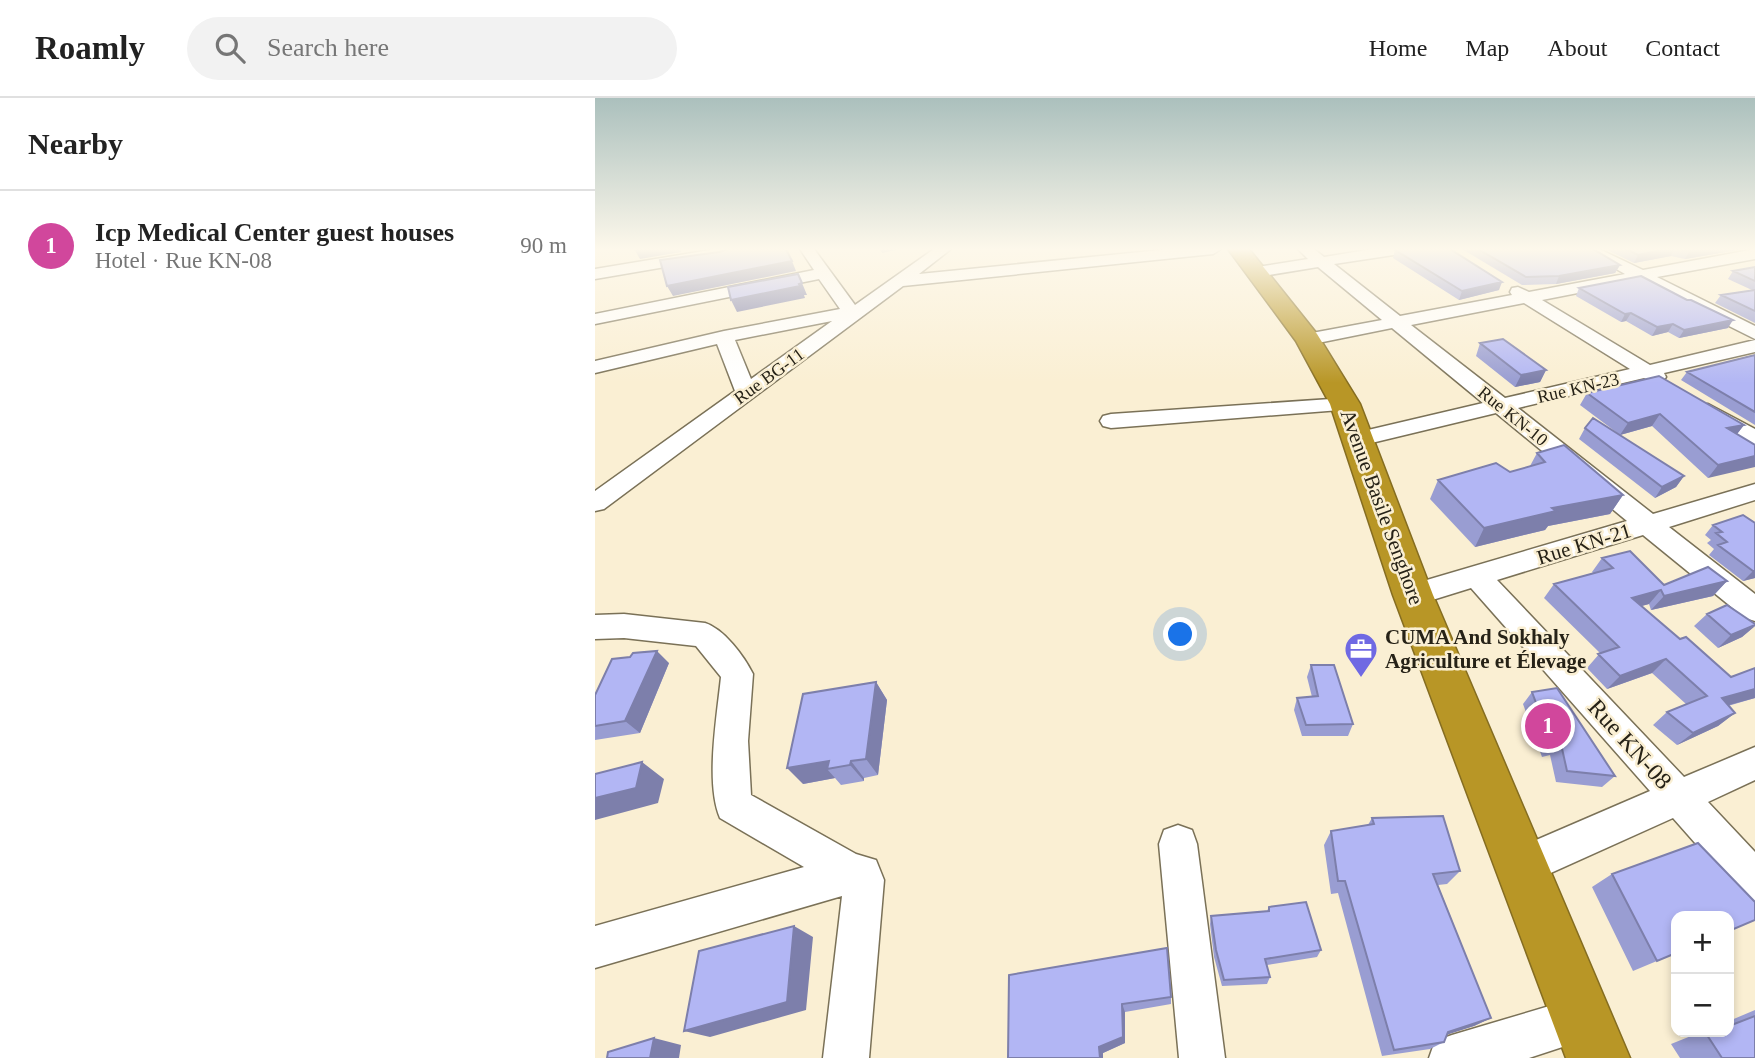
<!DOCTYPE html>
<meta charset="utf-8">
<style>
body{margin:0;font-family:"Times New Roman",serif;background:#f2f2f2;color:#222}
.controls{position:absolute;right:21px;bottom:21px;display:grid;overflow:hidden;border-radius:14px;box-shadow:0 4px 10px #0003}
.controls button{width:63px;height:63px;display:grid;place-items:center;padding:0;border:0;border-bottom:2px solid #e0e0e0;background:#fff;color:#222;font:35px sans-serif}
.you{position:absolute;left:586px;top:537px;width:24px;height:24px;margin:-18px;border:5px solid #fff;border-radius:50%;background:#1a73e8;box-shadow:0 0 0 10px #1a73e833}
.badge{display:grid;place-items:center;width:46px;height:46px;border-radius:50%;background:#db2777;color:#fff;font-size:23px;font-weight:700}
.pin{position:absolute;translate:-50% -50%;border:4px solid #fff;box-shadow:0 2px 7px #0006}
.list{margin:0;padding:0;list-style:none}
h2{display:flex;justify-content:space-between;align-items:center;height:91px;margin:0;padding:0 28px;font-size:30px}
h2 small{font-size:23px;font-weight:400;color:#767676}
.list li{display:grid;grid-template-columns:46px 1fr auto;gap:21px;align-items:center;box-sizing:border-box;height:112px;padding:0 28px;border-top:2px solid #e0e0e0}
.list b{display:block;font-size:26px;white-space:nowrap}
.list p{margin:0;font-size:23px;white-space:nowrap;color:#767676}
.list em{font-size:23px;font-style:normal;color:#767676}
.icon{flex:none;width:38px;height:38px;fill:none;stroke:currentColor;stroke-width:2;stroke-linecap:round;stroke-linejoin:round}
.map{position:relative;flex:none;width:1160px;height:960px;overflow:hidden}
header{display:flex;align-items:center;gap:42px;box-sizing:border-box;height:98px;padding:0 35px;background:#fff;border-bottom:2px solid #e0e0e0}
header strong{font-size:33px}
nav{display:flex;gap:38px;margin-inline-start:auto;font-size:24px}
.search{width:490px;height:63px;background:#f2f2f2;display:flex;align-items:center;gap:18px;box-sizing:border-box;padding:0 24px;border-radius:38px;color:#767676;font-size:26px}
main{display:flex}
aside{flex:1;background:#fff}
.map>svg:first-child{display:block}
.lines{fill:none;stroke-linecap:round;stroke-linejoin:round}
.minor-casing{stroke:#7a7157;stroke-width:3}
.highway-casing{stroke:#856d21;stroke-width:3}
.minor{fill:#fff;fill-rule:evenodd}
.highway{fill:#b89626;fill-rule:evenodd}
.wall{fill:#999dd2}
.shaded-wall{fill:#7d7fab}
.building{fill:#b2b6f4;stroke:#7d7fab;stroke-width:2}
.labels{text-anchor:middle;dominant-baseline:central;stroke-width:5;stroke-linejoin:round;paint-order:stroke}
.far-street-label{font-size:18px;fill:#262217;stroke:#faefd3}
.street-label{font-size:21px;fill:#262217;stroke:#faefd3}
.poi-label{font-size:21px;font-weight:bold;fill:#262217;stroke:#faefd3;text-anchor:start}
.near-street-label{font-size:24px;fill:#262217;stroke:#faefd3}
</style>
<header>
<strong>Roamly</strong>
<div class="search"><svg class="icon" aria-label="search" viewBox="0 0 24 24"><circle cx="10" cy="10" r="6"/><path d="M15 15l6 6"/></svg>Search here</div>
<nav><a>Home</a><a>Map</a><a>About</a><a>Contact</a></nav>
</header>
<main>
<aside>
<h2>Nearby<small></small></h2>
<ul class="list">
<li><span class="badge" style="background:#d1479c">1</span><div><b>Icp Medical Center guest houses</b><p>Hotel · Rue KN-08</p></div><em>90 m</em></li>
</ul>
</aside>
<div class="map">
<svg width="1160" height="960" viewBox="0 0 1160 960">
<rect width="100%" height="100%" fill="#faefd3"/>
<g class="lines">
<defs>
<path id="minor" d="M121,151H154L146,156L0,181V171Z
M205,151H219L260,207L339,151H356L324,176L576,151H626L618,156L308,188L9,411L0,413V393L140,293L122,246L0,275V263L129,233L245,211L224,181L0,226V216L219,172ZM237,223L156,281L140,242Z
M703,151H719L729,159L778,151H812L805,156L739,166L805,218L917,197L915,194L917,190L923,189L934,194L1030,176L986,151H1004L1048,172L1160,151V161L1062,179L1160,228V241L1044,183L947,202L1055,267L1160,242V254L1069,275L1071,279L1068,283L1061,285L1049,280L923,310L1058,416L1160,386V402L1074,429L1160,496V523L1150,520L1048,437L902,482L1089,679L1160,649V682L1113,704L1160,754V803L1146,797L1078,720L927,788L913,782L907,768L913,754L1055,693L876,490L818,508L808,505L804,497L808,489L1032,423L901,315L764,348L756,346L753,341L756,336L888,305L797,230L713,247L706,245L704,241L706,237L787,222L723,169L662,179L654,174L662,169L713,161ZM929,205L1035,271L910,300L816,227Z
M750,300L758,301L761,306L758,311L516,330L508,328L505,323L508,318L516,316Z
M1113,306L1160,331V347L1152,345L1105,317L1102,312L1105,307Z
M29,516L110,525C129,531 149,558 158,576L153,643L156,697L261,756L281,762L289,782L274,960H228L247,798L0,870V828L209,769L125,720C110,685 122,618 126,579L101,548L29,540L0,541V517Z
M583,727L597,732L602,746L630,960H584L564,746L569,732Z
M988,898L1004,905L1011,921L1004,937L934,960H834L840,943L857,937Z"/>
<path id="highway" d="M633,151H654L722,236L765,306L838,497L1035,960H971L798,497L735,306L701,243Z"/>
</defs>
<!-- minor casing -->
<use href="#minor" class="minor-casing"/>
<!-- highway casing -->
<use href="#highway" class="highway-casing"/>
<!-- minor -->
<use href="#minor" class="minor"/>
<!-- highway -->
<use href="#highway" class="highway"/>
</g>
<!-- wall -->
<path class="wall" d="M867,151H998L1025,167L1020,175L961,186L927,187Z
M1010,151H1148L1090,161L1076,158L1039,165Z
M800,152L904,192L864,202L798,160Z
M1160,169V225L1120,205L1126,197L1157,192L1133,181L1138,173Z
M984,190L1133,230L1084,240L1073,234L1057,238L1031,223L1026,224L981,198Z
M885,245L951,272L945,284L920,289L881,258Z
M1160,257V327L1086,282L1092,274Z
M992,295L1149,327L1142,336L1160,347L1113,380L1057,328L1025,337L985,307Z
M990,330L1089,378L1081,389L1060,400L984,341Z
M942,355L1028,397L1015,416L953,428L950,432L880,449L835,401L843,382L915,374L935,368Z
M1148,417L1160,480L1148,483L1114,457L1119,451L1112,445L1116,442L1110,437L1118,427Z
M1007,460L1069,487L1132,483L1118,498L1056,512L1054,506L1046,508L1085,541L1160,600L1133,608L1140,615L1123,628L1082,647L1058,627L1072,614L1091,606L1057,575L1012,591L992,570L1005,555L949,500L959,486L998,475L997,474Z
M1112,516L1160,528L1147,539L1123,550L1099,528Z
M35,559L74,565L45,635L0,642V597Z
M716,567L758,626L753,638H707L699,612L702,600L717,599L712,579Z
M281,584L292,602L283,677L269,680V683L246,687L240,680L208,686Z
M937,594L1020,678L1007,689L961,684L955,657L947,659L928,606Z
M777,720L865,773L852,786L843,787L896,920L879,928L852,936L849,944L835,951L787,958L743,795L736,796L729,747L736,733L773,727Z
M1017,776L1081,855L1038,873L997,789Z
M674,809L726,852L722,859L672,867L675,879L672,886L627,888L619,859L615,826L616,818L672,813Z
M414,877L576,899V906L530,914V945L508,955Z
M1160,912V960H1085L1076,946L1106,934H1134V923Z"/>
<!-- shaded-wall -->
<path class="shaded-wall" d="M39,151H85L86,154L45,161Z
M285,151H306L287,155Z
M1073,151H1079L1076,158L1039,165L1043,157Z
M1109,151H1148L1090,161L1095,153Z
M197,163L201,173L78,198L72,188Z
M1025,167L1020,175L961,186L964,178Z
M907,184L904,192L864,202L867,193Z
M207,185L212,197H209L210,200L142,214L136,202Z
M1036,215L1031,223L1026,224L1030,216Z
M1138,222L1133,230L1084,240L1089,232Z
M1078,226L1073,234L1057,238L1062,229Z
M951,272L945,284L920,289L926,277Z
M1065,316L1057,328L1025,337L1033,325Z
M1149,327L1139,340L1132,330Z
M1160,358V369L1113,380L1123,367Z
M1089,378L1081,389L1060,400L1067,389Z
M1028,397L1015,416L953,428L950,432L880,449L889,430L957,410Z
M1158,473H1160V480L1148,483Z
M1132,483L1118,498L1056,512L1069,498Z
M1066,492L1054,506L1025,514L1037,500Z
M1160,528L1147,539L1123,550L1136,537Z
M62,553L74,565L45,635L30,623Z
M1071,561L1057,575L1012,591L1025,578Z
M281,584L292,602L283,677L271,661Z
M1160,591V600L1112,613L1127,600Z
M1140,615L1123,628L1082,647L1098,635Z
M234,663L232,671L240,680L208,686L192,670Z
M256,663L269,680V683L255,667Z
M47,664L69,681L63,705L0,722V700Z
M199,828L218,839L211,912L115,939L89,933Z
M527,906L530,914V945L508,955V960H505L504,949Z
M896,920L879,928L839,941L853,934Z
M59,940L86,947L84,960H55Z"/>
<!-- building -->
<path class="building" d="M132,151H191L197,163L72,188L65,162L124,154Z
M805,151H855L907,184L867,193L800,152Z
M883,151H998L1025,167L964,178L931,179Z
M1031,151H1073L1043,157Z
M1085,151H1109L1095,153Z
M1160,169V183L1138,173Z
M203,176L207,185L204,186L205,188L136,202L133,189Z
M1046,178L1092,202H1096L1138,222L1089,232L1078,226L1062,229L1036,215L1030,216L984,190Z
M1160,192V213L1126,197Z
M908,241L951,272L926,277L885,245Z
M1160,257V314L1092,274Z
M1064,278L1149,327L1132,330L1160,347V358L1123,367L1065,316L1033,325L992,295Z
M998,320L1089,378L1067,389L990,330Z
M969,347L1028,397L957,410L961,413L889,430L843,382L901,365L915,374L950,364L942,355Z
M1148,417L1160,425V473H1158L1123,447L1132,444L1121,435L1127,434L1118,427Z
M1035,453L1069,487L1113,469L1132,483L1069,498L1066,492L1037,500L1085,541L1091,539L1136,579L1160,570V591L1127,600L1140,615L1098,635L1072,614L1112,598L1071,561L1025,578L1003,556L1024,549L959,486L1018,470L1007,460Z
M1132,507L1160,526V527L1136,537L1112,516Z
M62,553L30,623L0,628V597L17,561L35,559L38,555Z
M716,567H739L758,626L711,627L702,600L723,598Z
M281,584L271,661L256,663L255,667L232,671L234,663L192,670L208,596Z
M962,590L1020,678L972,673L966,646L957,648L937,594Z
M47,664L41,690L0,700V676Z
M848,718L865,773L838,776L896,920L853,934L849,944L799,952L750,783H743L736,733L779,726L777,720Z
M1103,745L1160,804V822L1134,833V818H1081V855L1062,863L1017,776Z
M711,804L726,852L670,861L675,879L629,882L621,852L616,818L674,813V809Z
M199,828L192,904L89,933L104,853Z
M572,850L576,899L527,906L528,939L504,949L505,960H413L414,877Z
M1160,918V960H1127L1112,937L1120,934H1134V928Z
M59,940L55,960H12L13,954Z"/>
<!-- sky -->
<linearGradient id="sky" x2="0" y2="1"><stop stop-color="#abc0bd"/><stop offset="0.53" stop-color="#fdf8eb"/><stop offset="1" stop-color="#fdf8eb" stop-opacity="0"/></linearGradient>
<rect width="1160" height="285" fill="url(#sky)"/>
<!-- icons -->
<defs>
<symbol id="office-pin" viewBox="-11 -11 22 30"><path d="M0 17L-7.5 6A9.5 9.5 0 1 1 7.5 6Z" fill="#6f69e3" stroke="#faefd3"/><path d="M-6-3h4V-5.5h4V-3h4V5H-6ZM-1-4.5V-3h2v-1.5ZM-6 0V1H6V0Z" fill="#fff"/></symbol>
</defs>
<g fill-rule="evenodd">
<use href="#office-pin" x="747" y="532" width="38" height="52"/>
</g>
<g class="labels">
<!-- far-street labels -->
<g class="far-street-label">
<text transform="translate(174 278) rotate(-36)">Rue BG-11</text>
<text transform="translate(983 290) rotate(-13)">Rue KN-23</text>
<text transform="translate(918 318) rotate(39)">Rue KN-10</text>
</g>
<!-- street labels -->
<g class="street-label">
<text transform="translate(787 409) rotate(70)">Avenue Basile Senghore</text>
<text transform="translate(989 446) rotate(-17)">Rue KN-21</text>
</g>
<!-- poi labels -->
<g class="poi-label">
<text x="790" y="539">CUMA And Sokhaly<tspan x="790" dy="24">Agriculture et Élevage</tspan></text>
</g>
<!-- near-street labels -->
<g class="near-street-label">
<text transform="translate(1035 646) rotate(48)">Rue KN-08</text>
</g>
</g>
</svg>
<div class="controls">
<button>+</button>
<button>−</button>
</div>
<div class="you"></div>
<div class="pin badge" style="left:953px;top:628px;background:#d1479c">1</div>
</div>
</main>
